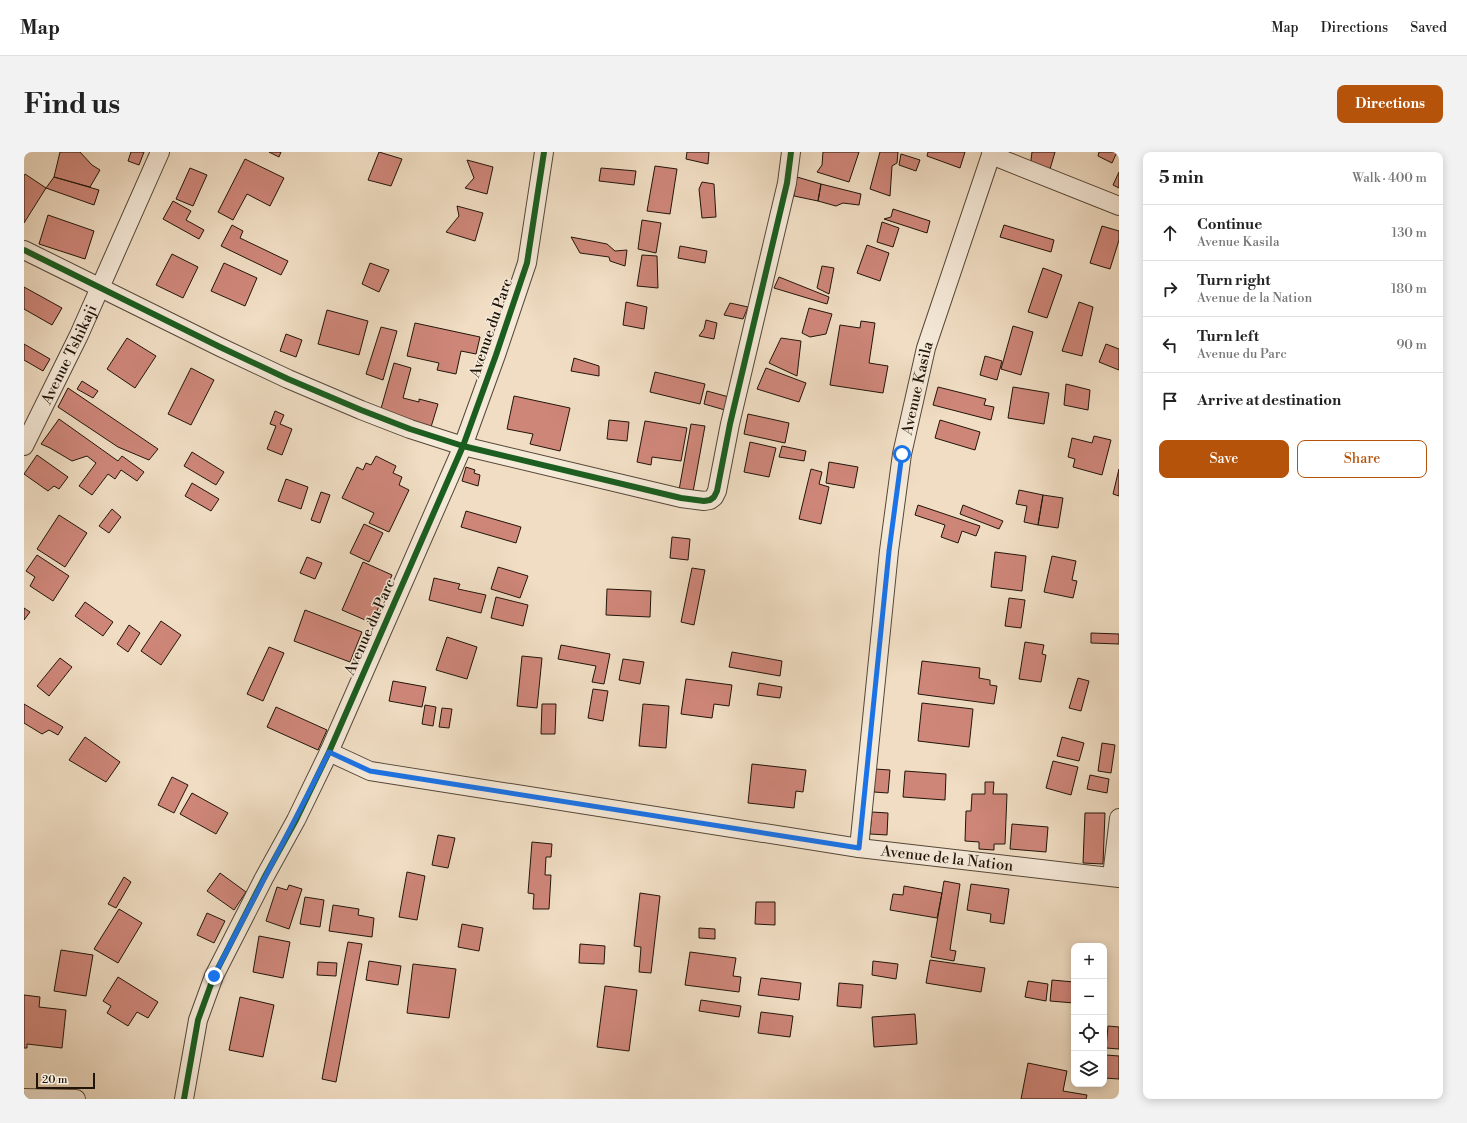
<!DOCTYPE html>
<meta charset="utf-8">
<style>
body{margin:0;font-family:"Libre Bodoni",serif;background:#f2f2f2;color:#222}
.controls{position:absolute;right:12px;bottom:12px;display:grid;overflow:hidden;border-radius:8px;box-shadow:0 2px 10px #0003}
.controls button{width:36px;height:36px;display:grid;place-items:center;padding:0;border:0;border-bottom:1px solid #e0e0e0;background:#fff;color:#222;font:20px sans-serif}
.scale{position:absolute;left:12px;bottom:10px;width:59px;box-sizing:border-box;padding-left:4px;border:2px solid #21150a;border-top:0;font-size:11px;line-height:14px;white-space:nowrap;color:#21150a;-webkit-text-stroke:3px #f5e9d8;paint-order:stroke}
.stop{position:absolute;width:12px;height:12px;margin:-9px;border:3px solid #1a73e8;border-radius:50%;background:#fff}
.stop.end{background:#1a73e8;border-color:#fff;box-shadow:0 1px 4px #0008}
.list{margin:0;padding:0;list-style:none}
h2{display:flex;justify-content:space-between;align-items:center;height:52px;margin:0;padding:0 16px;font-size:17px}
h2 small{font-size:13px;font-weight:400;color:#767676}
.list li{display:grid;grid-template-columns:26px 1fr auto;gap:12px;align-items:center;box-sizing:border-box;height:56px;padding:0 16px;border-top:1px solid #e0e0e0}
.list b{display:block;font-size:15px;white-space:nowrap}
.list p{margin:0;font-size:13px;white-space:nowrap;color:#767676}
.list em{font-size:13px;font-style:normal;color:#767676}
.actions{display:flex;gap:8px;padding:12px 16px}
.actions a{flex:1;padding:9px 0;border:1px solid #b45309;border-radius:8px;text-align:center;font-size:14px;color:#b45309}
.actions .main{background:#b45309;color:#fff}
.icon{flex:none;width:22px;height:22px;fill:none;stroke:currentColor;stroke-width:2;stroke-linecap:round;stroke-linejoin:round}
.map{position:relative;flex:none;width:1095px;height:947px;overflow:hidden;border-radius:8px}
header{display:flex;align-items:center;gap:24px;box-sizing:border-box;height:56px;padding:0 20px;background:#fff;border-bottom:1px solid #e0e0e0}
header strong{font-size:19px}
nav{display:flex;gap:22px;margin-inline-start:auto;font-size:14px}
.intro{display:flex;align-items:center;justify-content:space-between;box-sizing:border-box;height:96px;padding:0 24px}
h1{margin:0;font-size:28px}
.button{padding:10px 18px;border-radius:8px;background:#b45309;color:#fff;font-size:14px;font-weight:700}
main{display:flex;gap:24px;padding:0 24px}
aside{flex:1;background:#fff;border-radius:8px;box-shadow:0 2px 10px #0003}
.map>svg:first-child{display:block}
.building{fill:#ce8679;stroke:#21150a}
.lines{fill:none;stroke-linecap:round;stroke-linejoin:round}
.minor-casing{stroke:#554738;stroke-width:20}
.minor{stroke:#f5e9d8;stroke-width:18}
.cycleway-casing{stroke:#f5e9d8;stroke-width:8}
.cycleway{stroke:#1b5e20;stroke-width:6}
.route{stroke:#1a73e8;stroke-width:5}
.labels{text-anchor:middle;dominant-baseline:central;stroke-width:3;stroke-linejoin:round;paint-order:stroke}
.street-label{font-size:15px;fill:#21150a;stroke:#f5e9d8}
</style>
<header>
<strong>Map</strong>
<nav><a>Map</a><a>Directions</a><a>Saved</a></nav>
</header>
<div class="intro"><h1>Find us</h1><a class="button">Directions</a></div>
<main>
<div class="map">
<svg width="1095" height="947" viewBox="0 0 1095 947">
<rect width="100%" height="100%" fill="#f0ddc3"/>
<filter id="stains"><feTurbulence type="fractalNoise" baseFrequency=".005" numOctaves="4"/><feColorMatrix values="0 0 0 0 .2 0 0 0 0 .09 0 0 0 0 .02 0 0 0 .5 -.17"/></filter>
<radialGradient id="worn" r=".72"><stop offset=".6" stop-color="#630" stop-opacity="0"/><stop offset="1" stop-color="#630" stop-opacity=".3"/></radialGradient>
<!-- building -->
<path class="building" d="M36,0H56L68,13L76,18L66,35L30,25Z
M107,0H120L115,13L104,9Z
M245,0H257L255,5Z
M355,0L378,7L367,34L344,28Z
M663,0H685L684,12L662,7Z
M799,0H835L825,30L793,20L798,13Z
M856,0H874L873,11L868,14L866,44L846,37Z
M904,0H941L936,16L903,4Z
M1008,0H1031L1024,24L1006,16Z
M1075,0H1093L1088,11L1074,4Z
M877,2L896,8L892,19L875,13Z
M221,7L260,26L246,54L223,42L209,68L194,60Z
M443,8L469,15L463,42L441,36L450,26Z
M631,14L653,17L646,62L623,59Z
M166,16L183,23L169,54L152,47Z
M577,16L612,19L610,33L575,29Z
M1095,20V36L1089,33Z
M1,22L22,36L0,71V24Z
M30,25L75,38L70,53L22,36Z
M773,25L797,32L794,49L770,44Z
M678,30L690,32L692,65L678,66L675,37Z
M797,32L837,42L835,53L819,51L812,54L794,49Z
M149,49L167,59L162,68L180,78L175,87L139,67Z
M433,54L459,61L451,89L422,80L435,64Z
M869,57L906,69L903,81L860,67L867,65Z
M24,63L70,79L61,107L15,92Z
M618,68L637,71L632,101L614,97Z
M858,70L875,76L869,95L853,90Z
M208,73L219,79L216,86L264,109L257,123L197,94Z
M980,73L1030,88L1027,100L976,85Z
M1078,74L1095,79V88L1086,117L1066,111Z
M547,85L583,92L591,99L603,98L601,114L586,109L585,105L556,101Z
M843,93L865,101L856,129L833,121Z
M656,94L683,99L681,111L654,106Z
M148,102L174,115L159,146L132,133Z
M618,103L633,104L634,136L613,134Z
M200,111L233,126L221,154L187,139Z
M346,111L365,118L355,140L338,132Z
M798,114L810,116L805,142L793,136Z
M1019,116L1038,123L1023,166L1004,160Z
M755,125L805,145L803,152L750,136Z
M0,135L38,156L28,173L0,157Z
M602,150L623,155L620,177L599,173Z
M1055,150L1069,155L1058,204L1038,199Z
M706,151L724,155L719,167L700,163Z
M785,156L808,162L802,182L786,185L778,181Z
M303,158L344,169L335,203L294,192Z
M682,168L693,171L690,187L675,184L680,177Z
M837,169L851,171L845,211L864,214L859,241L806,233L816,173L836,176Z
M391,171L456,185L452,202L437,199L432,222L413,218L415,211L383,204Z
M989,174L1009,180L997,223L977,217Z
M357,175L373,179L359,228L342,222Z
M262,182L278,188L272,205L256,199Z
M103,186L132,204L111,236L83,217Z
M757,186L777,189L773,224L745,211Z
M0,192L26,207L19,219L0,208Z
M1082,192L1095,197V218L1075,210Z
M961,204L978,209L973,228L956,223Z
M550,206L575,214V224L547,219Z
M370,211L387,216L379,246L395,250V247L414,252L407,275L356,260Z
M167,216L190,228L167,273L144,262Z
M742,216L782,231L775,250L733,237Z
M631,220L681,232L676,252L626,240Z
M58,229L74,239L69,246L53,237Z
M1042,232L1066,238L1064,258L1040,253Z
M914,235L962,247L960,253L970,255L967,268L909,253Z
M989,235L1025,241L1020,272L984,266Z
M44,236L134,297L125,308L94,295L34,255Z
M683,239L705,245L701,258L680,252Z
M490,244L546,256L536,299L506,292L509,282L483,277Z
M251,259L260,263L256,272L268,277L258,303L243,297L252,274L246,272Z
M724,262L765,271L761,291L720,282Z
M35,267L94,309L98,304L120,320L113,329L97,318L91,327L84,322L68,343L55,334L72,311L63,304L48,309L26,296L17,292Z
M585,268L605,270L603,289L583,287Z
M916,268L956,280L951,298L911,286Z
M621,269L663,276L657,309L628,305L627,313L613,310Z
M667,272L681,274L669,340L655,338Z
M1070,284L1087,288L1078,323L1049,315L1051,307L1044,305L1048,286L1068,291Z
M726,290L752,296L745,325L720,320Z
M758,294L782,299L780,309L755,305Z
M168,300L200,320L192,333L160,314Z
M13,303L44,325L35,337L30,334L24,339L0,322Z
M352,304L372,314L369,321L378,325L375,333L385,338L365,380L345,371L350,361L318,346L333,315L339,318L342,311L347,313Z
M805,310L834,315L830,336L802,331Z
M442,315L451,318L450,321L456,323L454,334L438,329Z
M787,317L798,320L795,332L805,335L797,372L775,367Z
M1095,317V344L1089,342Z
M262,327L284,335L277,357L254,349Z
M168,331L195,347L187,359L161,344Z
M995,338L1019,343L1014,373L1000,370L1003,354L992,352Z
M297,340L306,343L296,371L287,368Z
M1019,343L1039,346L1034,376L1014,373Z
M894,353L956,374L952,384L938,379L934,391L917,385L921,373L891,363Z
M939,353L979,369L975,377L936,362Z
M88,357L97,365L85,381L75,374Z
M442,359L497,375L492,391L437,375Z
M35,363L63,381L41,415L13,397Z
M340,372L359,381L345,410L326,401Z
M648,385L666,387L664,408L646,406Z
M971,400L1002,404L998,439L967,435Z
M13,403L45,424L29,449L6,434L11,425L2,419Z
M1028,404L1052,409L1048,428L1053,429L1049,446L1020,440Z
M283,405L298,411L291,427L276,421Z
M339,410L368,423L348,471L318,458Z
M474,415L504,424L496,446L467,437Z
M668,416L681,418L670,473L657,470Z
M410,426L436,432L434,437L462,443L457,461L405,448Z
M583,437L627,439L626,465L582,463Z
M472,445L504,453L499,474L467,466Z
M985,446L1001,448L997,476L981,474Z
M61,450L89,470L79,484L51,464Z
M0,456L6,460L0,468Z
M281,458L338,480L326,510L270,489Z
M137,469L157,483L137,513L117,499Z
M105,473L116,481L104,500L93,492Z
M1067,481L1095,482V492L1067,491Z
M423,485L453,495L443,527L412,518Z
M1001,490L1020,493L1018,502L1022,503L1017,530L995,527Z
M537,493L586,502L580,532L568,530L572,514L534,507Z
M245,495L260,501L239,549L223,542Z
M708,500L758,509L756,524L705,515Z
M498,504L518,506L513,556L493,554Z
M36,506L48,515L25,544L13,534Z
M599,507L620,510L616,532L595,528Z
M898,509L956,516L955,526L966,528V533L973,534L970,552L894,542Z
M1054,526L1065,529L1057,559L1045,556Z
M662,527L708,533L705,554L690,552L688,566L657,562Z
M369,529L402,535L398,555L365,549Z
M735,531L758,535L756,546L733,543Z
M569,537L584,539L579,569L564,566Z
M898,551L949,557L945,595L894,589Z
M0,552L39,575L34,583L25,578L18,582L0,571Z
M518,552H532L531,582H517Z
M619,552L645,554L642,596L615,594Z
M401,553L412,555L409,574L398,572Z
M252,555L303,578L294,598L243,575Z
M418,556L428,557L425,576L415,575Z
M61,585L96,610L82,630L45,608Z
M1038,585L1060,591L1055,609L1033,604Z
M1078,591L1091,593L1087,621L1074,619Z
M1029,609L1054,615L1047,643L1022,636Z
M728,612L782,618L779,640L772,639L770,656L724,651Z
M851,617L866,618L864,641L850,640Z
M881,619L922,622L921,648L879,645Z
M1066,623L1085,627L1083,641L1063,637Z
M148,625L164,633L150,661L134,653Z
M961,630H970L969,642H983L981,692H970V698L955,697V690L941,689L942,659H947L948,642H961Z
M168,641L204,661L192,682L156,662Z
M848,660L864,661L863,683L846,682Z
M1061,661H1081L1079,712L1059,711Z
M988,672L1024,675L1022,700L986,697Z
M414,683L431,686L424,716L408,713Z
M508,690L528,692L527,705H522L521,723H527L525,757H509L510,742L504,741Z
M383,720L401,724L393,768L375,765Z
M196,721L222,740L210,758L183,739Z
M100,725L107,730L92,756L84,752Z
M920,729L936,732L926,798L932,799L930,809L907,805Z
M947,732L985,737L980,772L966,770L967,762L943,758Z
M265,733L278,737L265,777L242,769L253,735L263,738Z
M880,734L918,741L913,766L866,758L869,742L879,743Z
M616,741L636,744L627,821L615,820L617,795L610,794Z
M281,745L300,748L296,775L276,772Z
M732,750H751V773L731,772Z
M309,753L335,757L334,763L350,766L348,785L305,779Z
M95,757L118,771L94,811L70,797Z
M183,761L201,769L190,791L173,783Z
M438,772L459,776L455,799L434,795Z
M675,776L691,777V787L675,786Z
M235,784L266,790L259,826L229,820Z
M324,790L338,792L312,930L298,927Z
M556,792L581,794L580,812L555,811Z
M37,798L69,803L62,844L30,839Z
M666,800L712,806L709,824L717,825L715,840L661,833Z
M906,808L961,816L957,840L902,831Z
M345,809L377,814L374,833L342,828Z
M849,809L874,812L872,827L848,823Z
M294,810L313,811L312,824L293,823Z
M389,812L432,817L425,866L383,861Z
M94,825L134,850L124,866L113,860L104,874L83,861L87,854L79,849Z
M737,826L777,831L775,848L734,843Z
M1028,828L1050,830V851L1026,849Z
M1004,829L1024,832L1022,849L1001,845Z
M815,831L839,833L837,856L813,854Z
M581,834L613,838L605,899L573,895Z
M0,843L16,845L15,855L42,858L38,896L3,892V896H0Z
M216,845L250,853L239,905L205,898Z
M677,848L717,854L715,865L675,859Z
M737,860L769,864L766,885L734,881Z
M891,862L893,892L850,895L848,865Z
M1084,874L1095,875V897L1082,896Z
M1082,903L1095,904V927L1080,926Z
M1004,911L1043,919L1039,939L1063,943L1062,947H997Z"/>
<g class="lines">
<defs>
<g id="minor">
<path d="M967,3L1095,54"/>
<path d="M0,98L196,195L264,227L337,258L386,277L439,294L657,346L680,349L686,348L690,345L693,339L706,272L763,31L767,0"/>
<path id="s1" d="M0,294L55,183L136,0"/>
<path id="s2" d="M305,600L346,619L835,696L1095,726"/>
<path id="s3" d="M835,696L865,399L878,302L902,196L968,0"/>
<path d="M1088,724L1095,666"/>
<path d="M0,946L52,947"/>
<path d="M160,947L174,868L190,824L240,726L272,668L305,600L439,294L472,203L503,111L520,0"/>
</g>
</defs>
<!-- minor casing -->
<use href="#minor" class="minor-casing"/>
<!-- minor -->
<use href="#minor" class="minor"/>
<defs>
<path id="cycleway" d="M0,98L196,195L264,227L337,258L386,277L439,294L657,346L680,349L686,348L690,345L693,339L706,272L763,31L767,0
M160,947L174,868L190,824L240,726L272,668L305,600L439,294L472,203L503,111L520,0"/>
</defs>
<!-- cycleway casing -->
<use href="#cycleway" class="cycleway-casing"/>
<!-- cycleway -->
<use href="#cycleway" class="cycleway"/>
</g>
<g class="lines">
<!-- route -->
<path class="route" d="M190,824C228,749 268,675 305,600L346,619L835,696L865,399L878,302"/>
</g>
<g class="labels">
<!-- street labels -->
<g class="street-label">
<text transform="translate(467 176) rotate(-71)">Avenue du Parc</text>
<text stroke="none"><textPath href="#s1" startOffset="102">Avenue Tshikaji</textPath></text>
<text stroke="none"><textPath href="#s3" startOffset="464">Avenue Kasila</textPath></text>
<text transform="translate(346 475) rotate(-66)">Avenue du Parc</text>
<text stroke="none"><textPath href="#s2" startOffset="629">Avenue de la Nation</textPath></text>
</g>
</g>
<rect width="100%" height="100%" filter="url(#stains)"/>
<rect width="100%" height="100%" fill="url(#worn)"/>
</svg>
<div class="controls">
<button>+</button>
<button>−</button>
<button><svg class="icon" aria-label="locate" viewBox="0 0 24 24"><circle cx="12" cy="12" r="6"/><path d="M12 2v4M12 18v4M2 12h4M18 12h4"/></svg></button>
<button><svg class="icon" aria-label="layers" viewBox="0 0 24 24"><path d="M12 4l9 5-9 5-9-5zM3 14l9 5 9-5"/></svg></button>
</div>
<div class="scale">20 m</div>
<div class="stop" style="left:878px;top:302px"></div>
<div class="stop end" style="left:190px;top:824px"></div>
</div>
<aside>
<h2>5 min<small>Walk · 400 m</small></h2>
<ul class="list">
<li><svg class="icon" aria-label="ahead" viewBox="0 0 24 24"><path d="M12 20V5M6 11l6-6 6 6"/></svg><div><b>Continue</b><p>Avenue Kasila</p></div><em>130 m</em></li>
<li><svg class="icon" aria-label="right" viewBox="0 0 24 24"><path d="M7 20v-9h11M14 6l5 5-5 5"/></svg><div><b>Turn right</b><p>Avenue de la Nation</p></div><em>180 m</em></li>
<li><svg class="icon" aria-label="left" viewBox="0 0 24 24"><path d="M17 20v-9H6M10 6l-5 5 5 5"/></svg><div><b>Turn left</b><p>Avenue du Parc</p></div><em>90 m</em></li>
<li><svg class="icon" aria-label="arrive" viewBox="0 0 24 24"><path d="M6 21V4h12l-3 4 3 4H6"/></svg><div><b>Arrive at destination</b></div></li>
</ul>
<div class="actions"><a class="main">Save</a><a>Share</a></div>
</aside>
</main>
